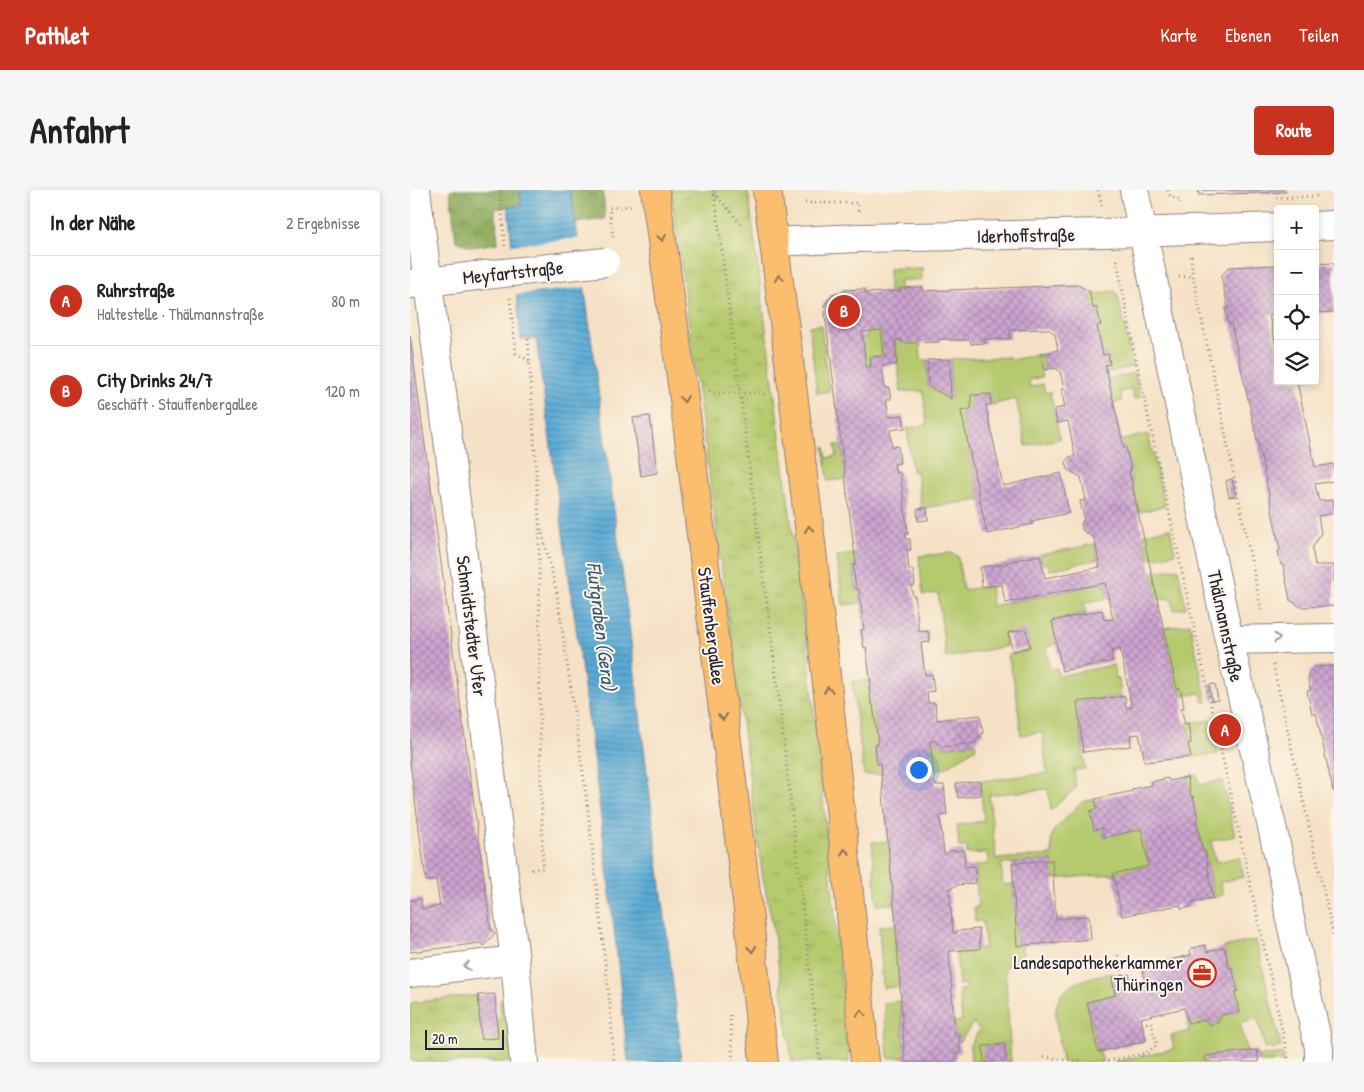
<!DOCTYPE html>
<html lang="de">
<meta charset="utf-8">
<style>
body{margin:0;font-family:"Patrick Hand",sans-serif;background:#f6f6f6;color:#222}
.controls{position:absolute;right:15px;top:15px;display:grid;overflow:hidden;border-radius:5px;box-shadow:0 2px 8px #0003}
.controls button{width:45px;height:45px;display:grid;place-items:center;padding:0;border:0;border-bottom:1px solid #e0e0e0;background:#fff;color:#222;font:25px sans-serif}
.scale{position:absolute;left:15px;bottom:12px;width:79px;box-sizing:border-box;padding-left:5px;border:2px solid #22223b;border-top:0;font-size:14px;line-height:18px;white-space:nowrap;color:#22223b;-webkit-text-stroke:4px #fcf5e5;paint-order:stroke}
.you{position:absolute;left:508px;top:579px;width:18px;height:18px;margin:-12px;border:4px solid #fff;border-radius:50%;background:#1a73e8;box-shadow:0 0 0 8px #1a73e833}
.badge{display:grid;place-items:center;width:32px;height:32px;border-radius:50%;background:#c8321e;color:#fff;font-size:16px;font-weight:700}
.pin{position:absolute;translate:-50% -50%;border:2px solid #fff;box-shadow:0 1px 5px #0006}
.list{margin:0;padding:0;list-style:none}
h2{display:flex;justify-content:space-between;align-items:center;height:65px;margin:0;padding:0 20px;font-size:21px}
h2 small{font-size:16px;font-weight:400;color:#767676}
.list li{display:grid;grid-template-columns:32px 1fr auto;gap:15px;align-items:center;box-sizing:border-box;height:90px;padding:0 20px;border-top:1px solid #e0e0e0}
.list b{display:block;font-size:19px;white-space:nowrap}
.list p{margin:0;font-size:16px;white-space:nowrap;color:#767676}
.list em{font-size:16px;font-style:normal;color:#767676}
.icon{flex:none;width:28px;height:28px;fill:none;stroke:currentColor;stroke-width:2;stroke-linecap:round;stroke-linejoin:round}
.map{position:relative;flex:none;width:924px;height:872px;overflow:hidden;border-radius:5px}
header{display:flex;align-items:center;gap:30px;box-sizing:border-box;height:70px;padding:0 25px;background:#c8321e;color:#fff}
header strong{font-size:24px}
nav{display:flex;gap:28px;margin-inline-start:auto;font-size:18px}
.intro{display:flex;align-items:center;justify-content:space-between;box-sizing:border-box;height:120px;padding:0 30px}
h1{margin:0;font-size:35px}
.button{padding:12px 22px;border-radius:5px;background:#c8321e;color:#fff;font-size:18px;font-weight:700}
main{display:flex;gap:30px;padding:0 30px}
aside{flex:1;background:#fff;border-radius:5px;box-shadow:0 2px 8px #0003}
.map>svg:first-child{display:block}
.grass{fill:url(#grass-tufts);stroke:#6c7654}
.forest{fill:url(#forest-crowns);stroke:#59684e}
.garden{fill:#b5c96d;stroke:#6c7654}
.water{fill:url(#water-rules);stroke:#3e6688}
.pier{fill:#f5e1c5}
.building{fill:url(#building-cross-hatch);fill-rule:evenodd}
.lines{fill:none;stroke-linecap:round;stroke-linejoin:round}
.minor-casing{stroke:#8c8280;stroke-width:30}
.major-casing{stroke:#8c8280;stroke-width:30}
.path{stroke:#8c8280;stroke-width:3;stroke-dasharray:1 4;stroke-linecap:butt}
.minor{stroke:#fff;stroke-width:28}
.major{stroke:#fbbd6e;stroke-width:28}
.minor-bridge-casing{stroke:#8c8280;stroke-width:30;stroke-linecap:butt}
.minor-bridge{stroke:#fff;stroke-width:28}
.oneway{stroke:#8e7054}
.oneway2{stroke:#9c9ca7}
.labels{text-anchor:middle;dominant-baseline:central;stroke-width:4;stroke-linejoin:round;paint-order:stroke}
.street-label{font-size:19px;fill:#22223b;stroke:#fcf5e5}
.poi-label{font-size:19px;fill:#22223b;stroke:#fcf5e5;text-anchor:end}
.water-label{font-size:20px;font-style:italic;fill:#385879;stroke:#fcf5e5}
</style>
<header>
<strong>Pathlet</strong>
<nav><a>Karte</a><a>Ebenen</a><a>Teilen</a></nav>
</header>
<div class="intro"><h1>Anfahrt</h1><a class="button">Route</a></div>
<main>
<aside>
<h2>In der Nähe<small>2 Ergebnisse</small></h2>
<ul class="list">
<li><span class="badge">A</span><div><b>Ruhrstraße</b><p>Haltestelle · Thälmannstraße</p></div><em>80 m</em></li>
<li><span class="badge">B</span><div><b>City Drinks 24/7</b><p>Geschäft · Stauffenbergallee</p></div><em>120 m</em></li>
</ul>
</aside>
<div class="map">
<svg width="924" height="872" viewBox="0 0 924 872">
<defs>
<pattern id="grass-tufts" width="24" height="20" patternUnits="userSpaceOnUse" patternTransform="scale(1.25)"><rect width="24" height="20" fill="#b5c96d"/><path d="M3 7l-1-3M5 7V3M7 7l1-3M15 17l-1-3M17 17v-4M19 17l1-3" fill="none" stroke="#9bac5f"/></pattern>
<pattern id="forest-crowns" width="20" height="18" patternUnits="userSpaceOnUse" patternTransform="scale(1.25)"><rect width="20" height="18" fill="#90ad60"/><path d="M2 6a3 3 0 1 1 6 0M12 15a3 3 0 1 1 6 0" fill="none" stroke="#758c50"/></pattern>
<pattern id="water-rules" width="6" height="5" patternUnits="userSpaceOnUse" patternTransform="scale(1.25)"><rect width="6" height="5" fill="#5aaad5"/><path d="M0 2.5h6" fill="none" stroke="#4a8aae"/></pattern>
<pattern id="building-cross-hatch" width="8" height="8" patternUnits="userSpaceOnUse" patternTransform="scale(1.25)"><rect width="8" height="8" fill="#cea4d1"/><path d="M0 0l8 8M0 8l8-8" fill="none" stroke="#a785ab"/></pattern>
</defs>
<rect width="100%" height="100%" fill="#fcf5e5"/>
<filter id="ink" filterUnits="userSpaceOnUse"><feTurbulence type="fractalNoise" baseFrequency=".02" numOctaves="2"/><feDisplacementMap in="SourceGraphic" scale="10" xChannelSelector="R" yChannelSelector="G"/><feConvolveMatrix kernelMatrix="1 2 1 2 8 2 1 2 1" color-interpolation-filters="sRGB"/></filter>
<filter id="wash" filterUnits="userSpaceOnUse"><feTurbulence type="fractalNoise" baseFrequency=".0096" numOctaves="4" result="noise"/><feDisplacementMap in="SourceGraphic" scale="20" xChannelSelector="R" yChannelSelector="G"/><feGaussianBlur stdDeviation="1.12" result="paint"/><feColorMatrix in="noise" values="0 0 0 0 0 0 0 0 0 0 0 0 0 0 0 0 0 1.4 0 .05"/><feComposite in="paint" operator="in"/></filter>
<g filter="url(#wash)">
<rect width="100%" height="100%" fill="#f5e1c5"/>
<!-- grass -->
<path class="grass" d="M261,0H338L398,463L434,815L439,872H382L363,737L352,682Z
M479,78H512V90H490V101L479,102Z
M68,805L71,849L88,848L87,829H91L90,809L97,814L103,872H0V813Z
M872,863L874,872H849L848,866Z"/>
<!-- forest -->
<path class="forest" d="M40,0H110L111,15L85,19L88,53L62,57L46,51Z
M160,0H193L195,29L166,33Z"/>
<!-- garden -->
<path class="garden" d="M705,101L708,106L723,176L697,183L695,175L700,173L698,164L693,165L687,136L691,135L688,118H683L680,105Z
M411,135L419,201L407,203L399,136Z
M471,140L474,166L460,167L461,177H456L452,148L456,147V142Z
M485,150L510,152L511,170H517L518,196L541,209L540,169L600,167L601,170L631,164L635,180L630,181L632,187L619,190L620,197L633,194L635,203L640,202L650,249L616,256L606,209L581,215L580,204L561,205V219L551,222L570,310L511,318L507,281H502L497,238L517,235L513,201L491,202Z
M725,183L730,207L724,209L721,199L710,202L712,211L703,214L698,189Z
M738,244L755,316L729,322L719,281L721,280L716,258H714L712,250Z
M425,255H431L436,289L418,291L414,256H415L417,268L427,266Z
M760,338L765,363L739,369L734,344Z
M685,354L688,369L640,380L638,373L632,374L630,365Z
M541,363L548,366L553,400L580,396L582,416L695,393L698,408L674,413L676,423L642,431L647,454L636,457L640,479L647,478L649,486L703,475L706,489H709L711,506L667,512L675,579L664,580L666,598L641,620L638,599L579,605L586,669L642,665L641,648L644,640L672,612L685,609L687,619L680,621L692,638L694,647L731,639L739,676L703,684L643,689L642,670L591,674L593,695L603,694L607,755H613L614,774L595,776L601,872H596L594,854L574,856V872H561L560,855L570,839L563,833L549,853V846H545L544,832L552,831L549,800L556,799V794L549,795L546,761L575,758L573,731L565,732L564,718L568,717L565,676L578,674L577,663L557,664V657H549L547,635L574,631L570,591L637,583L632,542L611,545L606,501L598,465L620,460L616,440L594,444L597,456L536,468L528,403L513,405L509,366Z
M445,364L446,375L443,376L446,399H449L451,413L433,415L427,366Z
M768,378L776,418L764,420L761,408L748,410L742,383Z
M780,434L797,512H793L791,503L772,506L770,498L767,499L754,438Z
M460,490L461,496L459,497L461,513L463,514L468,555H465L467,574H470L471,584L454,585L442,492Z
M801,530L808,564L781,567L778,554L781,553L778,533Z
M520,551H525L533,557L565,553L566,558L535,578L523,580Z
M787,585L790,595L812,590L825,646L801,651L806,672L829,667L834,687L810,692L813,705L803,708L795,661H793L786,630L788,629L783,607H781L777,587Z
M478,651L484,714L467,715L462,652Z
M486,735L490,797L473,798L469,736Z
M846,750L871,857L855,859L848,829L830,832L837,861L796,872H704L764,859L761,846L779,841L778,833L794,830L800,835L808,833L812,825L829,822L825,802L828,801L819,778L814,757Z
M703,783L708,787L702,789L705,805L677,812L688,862H690L693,872H652C650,856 646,838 646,821C647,793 682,786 703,783Z
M490,811L495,867L478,868L474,813Z"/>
<!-- water -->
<path class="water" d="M110,0H160L166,33L215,403L269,842L271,872H218C195,630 159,390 126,149H111L98,17L111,15Z"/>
<!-- pier -->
<path class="pier" d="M171,48L177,97L105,105L100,55Z"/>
<g id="blocks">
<!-- building -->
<path class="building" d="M788,0H876V2L789,5Z
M924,73V122L905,123V74Z
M868,75V125H859L868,165V191H887L905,277L924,274V291L905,294L909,311L924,310V323L908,326L911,343L902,358L905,375H924V416L891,417L880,410L873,375H871L868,361L870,360L855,285L821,133L819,134L815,118H818L811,86L819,77Z
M668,95L679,101L683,118H687L691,135L687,136L693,165L698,164L700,174L695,175L697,183L714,258H716L721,280L719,281L767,499L770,498L772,506L774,518H771L775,534L778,533L781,553L778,554L781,567L735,572L729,544L720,545L721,556L673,562L667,512L715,506L716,518L722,517L710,459L701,461L703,471L652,481L642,431L692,420L694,430L703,429L695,393L595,413L592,395L572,397L570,377L597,374V372L630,365L635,388L690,377L684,348L673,341L671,334L674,329L670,311L676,310L671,287L658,280L656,272L659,267L665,266L658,231L647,233L644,219L655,217L651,200L654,199L650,181L644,178L635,180L631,164L648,160L645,144L638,139L600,140V149H575L576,153L561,154L560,150H540V149H529V152L492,153V150H485L487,174L472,176L475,198H479L481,209H476L479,227L493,225L495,238L480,240L482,257L488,256L490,273L484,274L486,283L490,282L498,344H495L496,349H500L501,360H497L499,380L503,379L505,395L501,396L503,406H505L509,442L518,441L520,452L511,453L515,485L522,484L524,501L517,502L518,513H525L527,530L570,525L573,543L565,553L533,557L525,551H520L525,595H534L537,625L530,626L534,664L536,665L540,661L554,660L555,677L565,676L566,693L548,695L539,699L543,743H547L546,741L569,739L570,759L539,761L545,846H549L550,863H546V872H495L485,724L470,574H467L465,555H468L466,538L463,514H461L459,496H461L456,457L454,458L451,440H454L449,399H446L443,375H446L414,115L422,104L433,103V100L455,99V103L490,101V98L513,97V101ZM471,140L474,166L460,167L461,177H456L452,142Z
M0,145L81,740L85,743L74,756L71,753L0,762V710L11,709L12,719L30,716L26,690L16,691L0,572Z
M540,169L541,209L518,196L517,170Z
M581,204V215L576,216L593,296L651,283L659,323L622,331L623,334L577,344L551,221L561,219V205Z
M240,226L247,283L231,286L223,228Z
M822,289L826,306L819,307L816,291Z
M517,318L518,330L508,331L507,319Z
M616,439L620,457L603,461L598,443Z
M924,476V601H923L906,523L902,524L897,501L901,500L898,490L899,483L904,477Z
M805,494L808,510L802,511L799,495Z
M777,587L781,607L783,606L788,629L786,630L793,661L795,660L803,708L782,712L783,716L771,719L770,715L712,726L703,684L739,676L731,639L694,648L692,638L684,640L680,621L687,619L685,609L723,601L722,599L742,595L741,592L758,588L759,591Z
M570,591L571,605L548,608L546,593Z
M642,670L646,729L679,726L681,749L607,756L602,673Z
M795,755L797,762L814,757L819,778L822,777L828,801L825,802L829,822L812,825L808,833L800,835L794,830L778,833L774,818L731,828L736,851L688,862L677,812L705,805L702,788L719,784L721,794L735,791L732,777L781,765L780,759Z
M85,804L88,848L71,849L68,805Z
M594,854L596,872H574L573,856Z
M847,860L849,872H796L795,866Z"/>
</g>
</g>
<g filter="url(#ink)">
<use href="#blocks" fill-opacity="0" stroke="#8c8280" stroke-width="1"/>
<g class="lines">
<defs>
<path id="minor" d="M6,0L105,770L114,872
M724,0L819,450L876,698L879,724L909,858V872
M905,36L924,35
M364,52L449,48L694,43L868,37
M0,94L66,86
M819,450L924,448
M0,783L105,770"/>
<path id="major" d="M245,0L273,201L337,711L354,872
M357,0C384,205 409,411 430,617C439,702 448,787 455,872"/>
</defs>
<!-- minor casing -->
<use href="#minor" class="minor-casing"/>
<!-- major casing -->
<use href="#major" class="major-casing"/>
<!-- path -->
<path class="path" d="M90,0L95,57
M304,0L369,509L410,872
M688,0L692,16
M758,0L760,6L771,11V13
M304,3L333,36
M866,8L907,6
M395,13H448V21
M203,47L199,18L221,16
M781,66L783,86L852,423
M707,70L725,166L879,872
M769,87L783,86
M100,108L106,163L119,171
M118,149L129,329L130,544L133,678L120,680
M299,201L305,203H349L357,205
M130,334L147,403L176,603L200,815L204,872
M863,475L924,748
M708,765L713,785
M320,825L323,872
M634,867L671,872
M693,872L736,863L747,855L741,832L732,834"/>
<!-- minor -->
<use href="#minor" class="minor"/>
<!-- major -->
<use href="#major" class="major"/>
<defs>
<path id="minor-bridge" d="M66,86L195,72"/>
</defs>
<!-- minor-bridge casing -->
<use href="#minor-bridge" class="minor-bridge-casing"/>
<!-- minor-bridge -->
<use href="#minor-bridge" class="minor-bridge"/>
</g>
<!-- one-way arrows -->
<defs><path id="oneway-chevron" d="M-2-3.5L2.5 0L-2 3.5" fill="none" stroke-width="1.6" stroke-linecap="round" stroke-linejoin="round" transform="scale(1.25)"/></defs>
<g class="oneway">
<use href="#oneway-chevron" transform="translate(252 48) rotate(82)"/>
<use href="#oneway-chevron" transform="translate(369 88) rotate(-98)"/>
<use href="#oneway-chevron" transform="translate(274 209) rotate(83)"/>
<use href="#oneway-chevron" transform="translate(399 339) rotate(-97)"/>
<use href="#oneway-chevron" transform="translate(418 500) rotate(-96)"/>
<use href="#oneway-chevron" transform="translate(313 527) rotate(83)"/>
<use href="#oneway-chevron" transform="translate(435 662) rotate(-96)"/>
<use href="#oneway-chevron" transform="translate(342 759) rotate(84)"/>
<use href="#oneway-chevron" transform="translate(451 823) rotate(-94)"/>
</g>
<g class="oneway2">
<use href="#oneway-chevron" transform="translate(867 448)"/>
<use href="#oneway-chevron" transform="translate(57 776) rotate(173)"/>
</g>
</g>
<!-- icons -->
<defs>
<symbol id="office-ring" viewBox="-11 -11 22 22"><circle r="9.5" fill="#fcf5e5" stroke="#c8321e" stroke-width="1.5"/><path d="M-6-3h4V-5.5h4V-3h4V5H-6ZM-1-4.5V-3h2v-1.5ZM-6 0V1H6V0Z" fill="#c8321e"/></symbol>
</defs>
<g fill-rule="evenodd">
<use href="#office-ring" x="776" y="767" width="32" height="32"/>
</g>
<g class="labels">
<!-- street labels -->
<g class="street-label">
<text transform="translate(616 45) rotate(-1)">Iderhoffstraße</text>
<text transform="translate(103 82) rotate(-6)">Meyfartstraße</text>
<text transform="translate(62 436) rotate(83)">Schmidtstedter Ufer</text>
<text transform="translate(302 436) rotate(83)">Stauffenbergallee</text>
<text transform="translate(816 436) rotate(78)">Thälmannstraße</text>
</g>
<!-- poi labels -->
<g class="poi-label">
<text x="773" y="772">Landesapothekerkammer<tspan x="773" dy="22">Thüringen</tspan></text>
</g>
<!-- water labels -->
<g class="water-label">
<text transform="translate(192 436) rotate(83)">Flutgraben (Gera)</text>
</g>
</g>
</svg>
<div class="controls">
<button>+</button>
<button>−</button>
<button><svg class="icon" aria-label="locate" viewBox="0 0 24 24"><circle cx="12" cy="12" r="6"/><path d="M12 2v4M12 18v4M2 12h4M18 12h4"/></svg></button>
<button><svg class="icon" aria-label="layers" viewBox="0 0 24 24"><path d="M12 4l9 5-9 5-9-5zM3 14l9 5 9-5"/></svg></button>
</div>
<div class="scale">20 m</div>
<div class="you"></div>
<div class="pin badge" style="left:815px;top:540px">A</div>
<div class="pin badge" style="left:434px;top:121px">B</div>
</div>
</main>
